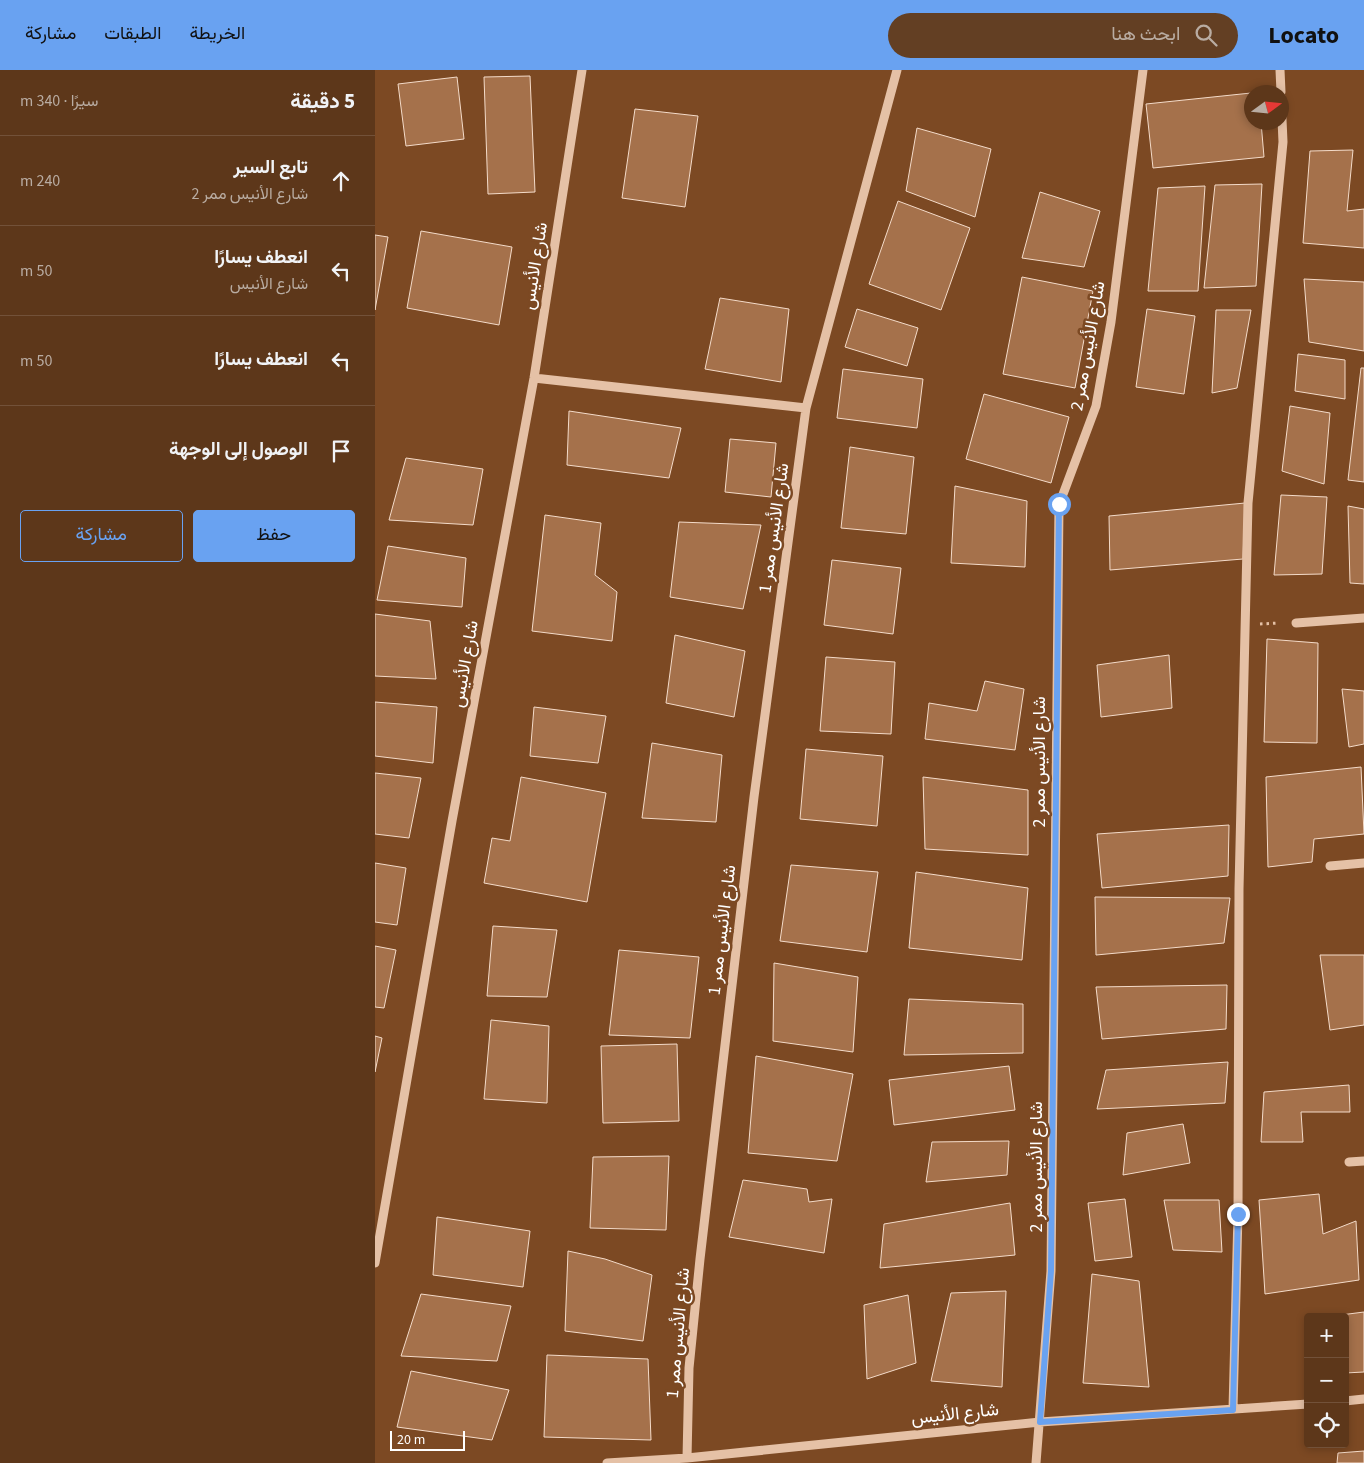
<!DOCTYPE html>
<html lang="ar">
<meta charset="utf-8">
<style>
body{margin:0;font-family:"Source Sans 3",Vazirmatn,sans-serif;background:#633f23;color:#f1f3f6;direction:rtl}
.controls{position:absolute;right:15px;bottom:15px;display:grid;overflow:hidden;border-radius:5px;box-shadow:0 2px 8px #0003}
.controls button{width:45px;height:45px;display:grid;place-items:center;padding:0;border:0;border-bottom:1px solid #725139;background:#5d371a;color:#f1f3f6;font:25px sans-serif}
.compass{position:absolute;left:869px;top:15px;width:45px;height:45px;border-radius:50%;background:#5d371a;box-shadow:0 2px 8px #0003;rotate:75deg}
.scale{position:absolute;left:15px;bottom:12px;width:75px;box-sizing:border-box;padding-left:5px;border:2px solid #fff;border-top:0;font-size:14px;line-height:18px;white-space:nowrap;color:#fff;-webkit-text-stroke:4px #7c4923;paint-order:stroke}
.stop{position:absolute;width:15px;height:15px;margin:-11px;border:4px solid #69a2f1;border-radius:50%;background:#fff}
.stop.end{background:#69a2f1;border-color:#fff;box-shadow:0 1px 5px #0008}
.list{margin:0;padding:0;list-style:none}
h2{display:flex;justify-content:space-between;align-items:center;height:65px;margin:0;padding:0 20px;font-size:21px}
h2 small{font-size:16px;font-weight:400;color:#b9aca2}
.list li{display:grid;grid-template-columns:32px 1fr auto;gap:15px;align-items:center;box-sizing:border-box;height:90px;padding:0 20px;border-top:1px solid #725139}
.list b{display:block;font-size:19px;white-space:nowrap}
.list p{margin:0;font-size:16px;white-space:nowrap;color:#b9aca2}
.list em{font-size:16px;font-style:normal;color:#b9aca2}
.actions{display:flex;gap:10px;padding:15px 20px}
.actions a{flex:1;padding:11px 0;border:1px solid #69a2f1;border-radius:5px;text-align:center;font-size:18px;color:#69a2f1}
.actions .main{background:#69a2f1;color:#111}
.icon{flex:none;width:28px;height:28px;fill:none;stroke:currentColor;stroke-width:2;stroke-linecap:round;stroke-linejoin:round}
.map{position:relative;flex:none;width:989px;height:1393px;overflow:hidden;direction:ltr}
header{display:flex;align-items:center;gap:30px;box-sizing:border-box;height:70px;padding:0 25px;background:#69a2f1;color:#111}
header strong{font-size:24px}
nav{display:flex;gap:28px;margin-inline-start:auto;font-size:18px}
.search{width:350px;height:45px;background:#633f23;display:flex;align-items:center;gap:12px;box-sizing:border-box;padding:0 18px;border-radius:28px;color:#b9aca2;font-size:19px}
main{display:flex}
aside{flex:1;background:#5d371a}
.map>svg:first-child{display:block}
.building{fill:#a5714b;stroke:#f4dbc9}
.lines{fill:none;stroke-linecap:round;stroke-linejoin:round}
.path{stroke:#e5c1a6;stroke-width:3;stroke-dasharray:2.5 4;stroke-linecap:butt}
.minor{stroke:#e5c1a6;stroke-width:9}
.route{stroke:#69a2f1;stroke-width:6}
.labels{text-anchor:middle;dominant-baseline:central;stroke-width:5;stroke-linejoin:round;paint-order:stroke}
.street-label{font-size:18px;fill:#fff;stroke:#7c4923}
</style>
<header>
<strong>Locato</strong>
<div class="search"><svg class="icon" aria-label="search" viewBox="0 0 24 24"><circle cx="10" cy="10" r="6"/><path d="M15 15l6 6"/></svg>ابحث هنا</div>
<nav><a>الخريطة</a><a>الطبقات</a><a>مشاركة</a></nav>
</header>
<main>
<div class="map">
<svg width="989" height="1393" viewBox="0 0 989 1393">
<rect width="100%" height="100%" fill="#7c4923"/>
<!-- building -->
<path class="building" d="M155,6L160,122L113,124L109,7Z
M82,7L89,69L31,76L23,14Z
M876,23V52H886L889,87L778,98L771,34Z
M260,39L323,46L310,137L247,128Z
M542,58L616,79L600,147L531,121Z
M978,80L972,141L989,139V178L928,173L935,81Z
M887,114L881,216L829,218L840,115Z
M830,116L823,221H773L783,118Z
M665,122L725,141L709,197L647,188Z
M523,131L595,158L566,240L494,214Z
M46,161L137,177L124,255L32,238Z
M0,165L13,167L0,240Z
M647,207L718,221L700,318L628,304Z
M929,209L989,212V281L934,272Z
M345,228L414,239L406,312L330,299Z
M482,239L543,258L532,296L470,277Z
M772,239L820,246L809,324L761,317Z
M841,240H876L862,318L837,323Z
M923,284L970,290V329L920,321Z
M986,298H989V412L973,410Z
M468,299L548,309L542,358L462,348Z
M609,324L694,347L676,413L591,389Z
M915,336L955,343L949,414L907,401Z
M194,341L306,358L294,408L192,395Z
M355,369L401,373L396,427L350,422Z
M475,377L539,387L531,464L466,458Z
M31,388L108,399L98,455L14,450Z
M580,416L652,431L650,497L576,493Z
M906,425L952,427L947,504L899,505Z
M870,433L868,489L735,500L734,446Z
M973,436L989,439V514L975,513Z
M170,445L226,453L220,505L242,522L237,571L157,561Z
M304,452L386,455L368,539L295,527Z
M13,476L91,488L87,537L2,530Z
M457,490L526,498L518,564L449,555Z
M0,544L55,551L61,609L0,606Z
M300,565L370,581L359,647L291,633Z
M892,569L943,573L942,673L889,672Z
M794,585L797,638L726,647L722,595Z
M451,587L520,592L516,664L445,661Z
M610,611L649,619L640,680L550,669L554,633L602,641Z
M967,619L989,621V674L974,677Z
M0,632L62,637L58,693L0,686Z
M159,637L231,646L223,693L155,686Z
M277,673L347,685L341,752L267,748Z
M431,679L508,686L502,756L425,749Z
M986,697L989,764L939,769L937,792L893,797L891,707Z
M0,703L46,708L34,768L0,764Z
M146,707L231,723L212,832L109,813L117,768L135,771Z
M548,707L653,720V785L550,779Z
M854,755L853,806L727,818L722,764Z
M0,793L31,798L22,855L0,852Z
M416,795L503,802L492,882L405,871Z
M541,802L653,818L647,890L534,878Z
M720,827L855,828L849,873L721,885Z
M118,856L182,860L172,927L112,926Z
M0,876L21,880L9,938L0,937Z
M244,880L324,887L315,968L234,965Z
M945,885H989V955L955,960Z
M399,893L483,907L478,982L398,971Z
M852,915L851,959L727,969L721,917Z
M534,929L648,934V983L529,985Z
M116,950L174,956L172,1033L109,1029Z
M0,966L7,968L0,1002Z
M302,974L304,1051L228,1053L226,976Z
M381,986L478,1004L462,1091L373,1083Z
M853,992L850,1033L722,1039L731,1000Z
M634,996L640,1040L519,1055L514,1010Z
M974,1015L975,1042H926L928,1072H886L889,1022Z
M808,1054L815,1093L748,1105L752,1063Z
M634,1071L632,1105L551,1112L557,1072Z
M294,1086L291,1160L215,1158L218,1087Z
M368,1110L432,1119L434,1132L457,1129L449,1183L354,1167Z
M944,1124L948,1164L981,1151L984,1210L890,1224L884,1130Z
M750,1129L757,1187L720,1191L713,1133Z
M789,1130H844L847,1182L798,1180Z
M635,1133L640,1185L505,1198L509,1154Z
M62,1147L155,1161L148,1217L58,1205Z
M193,1181L230,1189L277,1205L268,1271L190,1261Z
M717,1204L764,1211L774,1317L708,1313Z
M631,1221L627,1317L556,1311L576,1223Z
M46,1224L136,1236L122,1291L26,1286Z
M533,1225L541,1293L492,1309L489,1235Z
M989,1242V1302L970,1303V1247H950Z
M172,1285L273,1289L276,1370L169,1367Z
M36,1301L134,1320L117,1370L22,1357Z
M989,1381V1393H962L963,1383Z"/>
<g class="lines">
<!-- path -->
<path class="path" d="M885,554L904,553"/>
<!-- minor -->
<path class="minor" d="M905,0L906,22
M159,308L431,338
M921,553L989,548
M955,796L989,793
M974,1092L989,1091
M0,1193L77,751L159,308L207,0
M970,1331L989,1329
M858,1339L863,1144L864,819L873,433L908,72L906,27
M312,1388L314,1298L325,1189L379,727L431,338L522,0
M232,1393L312,1388L665,1352L933,1334
M661,1393L676,1201L684,435L721,336L736,252L768,0"/>
</g>
<g class="lines">
<!-- route -->
<path class="route" d="M684,434L676,1201L665,1352L858,1340L863,1144"/>
</g>
<g class="labels">
<!-- street labels -->
<g class="street-label">
<text transform="translate(160 196) rotate(-81)">شارع الأنيس</text>
<text transform="translate(713 276) rotate(-80)">شارع الأنيس ممر 2</text>
<text transform="translate(399 458) rotate(-82)">شارع الأنيس ممر 1</text>
<text transform="translate(90 594) rotate(-80)">شارع الأنيس</text>
<text transform="translate(664 692) rotate(-90)">شارع الأنيس ممر 2</text>
<text transform="translate(347 860) rotate(-83)">شارع الأنيس ممر 1</text>
<text transform="translate(661 1097) rotate(-90)">شارع الأنيس ممر 2</text>
<text transform="translate(303 1263) rotate(-85)">شارع الأنيس ممر 1</text>
<text transform="translate(580 1344) rotate(-6)">شارع الأنيس</text>
</g>
</g>
</svg>
<div class="controls">
<button>+</button>
<button>−</button>
<button><svg class="icon" aria-label="locate" viewBox="0 0 24 24"><circle cx="12" cy="12" r="6"/><path d="M12 2v4M12 18v4M2 12h4M18 12h4"/></svg></button>
</div>
<svg class="compass" viewBox="-18 -18 36 36"><path d="M0-13l5 13h-10z" fill="#e53935"/><path d="M0 13l5-13h-10z" fill="#b9aca2"/></svg>
<div class="scale">20 m</div>
<div class="stop" style="left:684px;top:434px"></div>
<div class="stop end" style="left:863px;top:1144px"></div>
</div>
<aside>
<h2>5 دقيقة<small>سيرًا · 340 m</small></h2>
<ul class="list">
<li><svg class="icon" aria-label="ahead" viewBox="0 0 24 24"><path d="M12 20V5M6 11l6-6 6 6"/></svg><div><b>تابع السير</b><p>شارع الأنيس ممر 2</p></div><em>240 m</em></li>
<li><svg class="icon" aria-label="left" viewBox="0 0 24 24"><path d="M17 20v-9H6M10 6l-5 5 5 5"/></svg><div><b>انعطف يسارًا</b><p>شارع الأنيس</p></div><em>50 m</em></li>
<li><svg class="icon" aria-label="left" viewBox="0 0 24 24"><path d="M17 20v-9H6M10 6l-5 5 5 5"/></svg><div><b>انعطف يسارًا</b></div><em>50 m</em></li>
<li><svg class="icon" aria-label="arrive" viewBox="0 0 24 24"><path d="M6 21V4h12l-3 4 3 4H6"/></svg><div><b>الوصول إلى الوجهة</b></div></li>
</ul>
<div class="actions"><a class="main">حفظ</a><a>مشاركة</a></div>
</aside>
</main>
